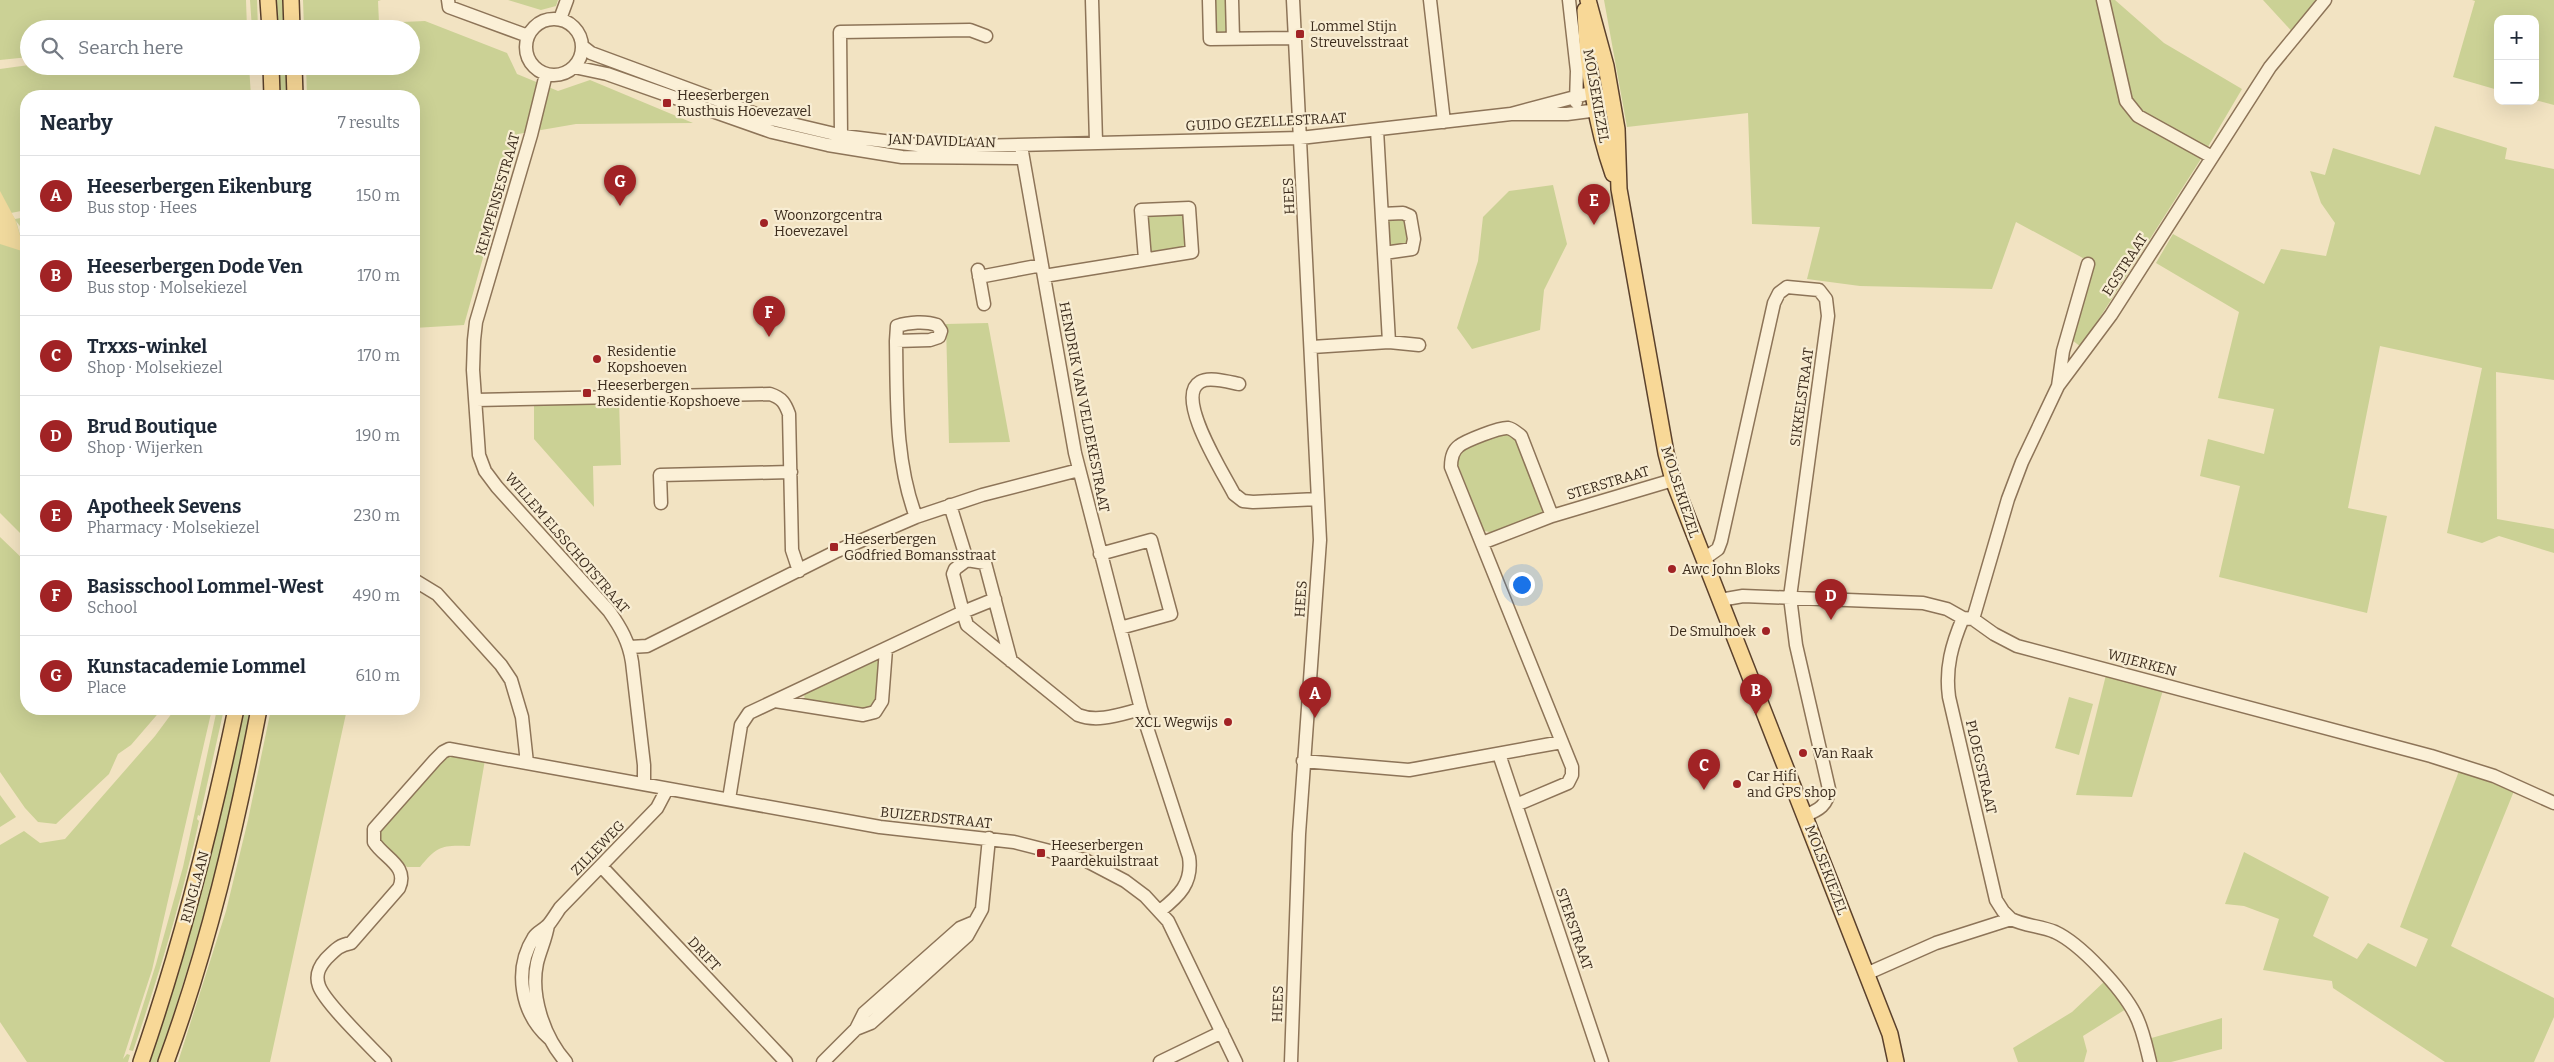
<!DOCTYPE html>
<meta charset="utf-8">
<style>
body{margin:0;font-family:Bitter,serif;background:#f2f2f3;color:#1f2937}
.controls{position:absolute;right:15px;top:15px;display:grid;overflow:hidden;border-radius:10px;box-shadow:0 5px 20px #0002}
.controls button{width:45px;height:45px;display:grid;place-items:center;padding:0;border:0;border-bottom:1px solid #e0e1e3;background:#fff;color:#1f2937;font:25px sans-serif}
.you{position:absolute;left:1521px;top:584px;width:18px;height:18px;margin:-12px;border:4px solid #fff;border-radius:50%;background:#1a73e8;box-shadow:0 0 0 8px #1a73e833}
.badge{display:grid;place-items:center;width:32px;height:32px;border-radius:50%;background:#a12325;color:#fff;font-size:16px;font-weight:700}
.pin{position:absolute;translate:-50% -41px;filter:drop-shadow(0 1px 2px #0008)}
.pin::after{content:'';position:absolute;top:26px;width:18px;height:15px;background:inherit;clip-path:polygon(0 0,100% 0,50% 100%)}
.list{margin:0;padding:0;list-style:none}
h2{display:flex;justify-content:space-between;align-items:center;height:65px;margin:0;padding:0 20px;font-size:21px}
h2 small{font-size:16px;font-weight:400;color:#747a83}
.list li{display:grid;grid-template-columns:32px 1fr auto;gap:15px;align-items:center;box-sizing:border-box;height:80px;padding:0 20px;border-top:1px solid #e0e1e3}
.list b{display:block;font-size:19px;white-space:nowrap}
.list p{margin:0;font-size:16px;white-space:nowrap;color:#747a83}
.list em{font-size:16px;font-style:normal;color:#747a83}
.icon{flex:none;width:28px;height:28px;fill:none;stroke:currentColor;stroke-width:2;stroke-linecap:round;stroke-linejoin:round}
.map{position:relative;flex:none;width:2554px;height:1062px;overflow:hidden}
.search{position:absolute;background:#fff;box-shadow:0 5px 20px #0002;left:20px;top:20px;width:400px;height:55px;display:flex;align-items:center;gap:12px;box-sizing:border-box;padding:0 18px;border-radius:28px;color:#747a83;font-size:19px}
.panel{position:absolute;background:#fff;box-shadow:0 5px 20px #0002;left:20px;top:90px;width:400px;height:625px;border-radius:20px}
.map>svg:first-child{display:block}
.green{fill:#cbd195}
.sand{fill:#f0d99d}
.lines{fill:none;stroke-linecap:round;stroke-linejoin:round}
.minor-casing{stroke:#8d7458;stroke-width:15}
.major-casing{stroke:#5b412c;stroke-width:18}
.minor{stroke:#fbf0d7;stroke-width:12}
.major{stroke:#f8d897;stroke-width:15}
.poi-dot{fill:#a12325;stroke:#f8edd3;stroke-width:2}
.labels{text-anchor:middle;dominant-baseline:central;stroke-width:4.5;stroke-linejoin:round;paint-order:stroke}
.poi-label{font-size:14px;fill:#3c2c1d;stroke:#f8edd3;text-anchor:start}
.street-label{font-size:14px;fill:#3c2c1d;stroke:#f8edd3}
</style>
<div class="map">
<svg width="2554" height="1062" viewBox="0 0 2554 1062">
<rect width="100%" height="100%" fill="#f2e3c2"/>
<!-- green -->
<path class="green" d="M0,0H246L247,29H29V57L0,60Z
M250,0H257L258,29H252Z
M275,0H285L286,29H277Z
M303,0H381L378,1L379,23L425,21L507,53L517,74L558,91L590,80L693,123L576,124L518,134L464,325L414,328V96H307L306,66H411V29H304Z
M508,0H558L556,6L541,10Z
M1213,0H1227V31L1224,35H1216Z
M1604,0H2115L2164,43L2242,89L2199,162L2081,347L2072,340L2094,264L2016,222L1992,289L1860,286L1807,279L1820,227L1752,224L1748,113L1627,127Z
M2263,0H2331L2298,38Z
M2472,0H2554V105L2535,100V19H2498V90L2453,77L2475,1Z
M29,65L249,66L251,96H26V210L11,213L15,219L26,217V234L16,221L26,255V539L0,513V69Z
M278,66H286L288,96H279Z
M2435,126L2507,148L2505,159L2554,169V380L2496,372L2497,519L2554,529V553L2499,536L2482,543L2447,533L2482,368L2380,346L2348,508L2387,516L2367,613L2219,577L2240,486L2200,476L2208,439L2264,454L2274,409L2218,398L2239,312L2156,263L2173,234L2264,284L2281,249L2326,256L2335,223L2321,203L2310,171L2325,175L2333,148L2420,175Z
M1553,185L1567,244L1544,290L1540,330L1472,349L1457,328L1478,261L1483,217L1509,191Z
M1180,213L1185,219L1186,246L1183,248L1156,252L1149,250L1146,221L1148,217Z
M1404,217L1409,245L1389,247L1386,222L1388,219Z
M988,323L1010,442L949,443L946,324Z
M619,400L621,465L593,466L594,507L534,439V402Z
M1501,433L1514,437L1518,443L1543,511L1539,516L1495,533L1484,531L1457,462L1464,449Z
M0,537L26,562V709H162L131,745L118,754L109,774L56,824L38,822L25,808L0,772Z
M878,659L880,661V699L870,711L805,700L804,694Z
M2106,675L2163,690L2132,797L2076,795Z
M2069,697L2093,704L2079,755L2055,748Z
M175,709H212L152,970L123,1059L127,1054L130,1055L128,1062H27L0,1022V845L24,831L40,843L65,839L155,736Z
M217,709H224L200,816L198,815L197,819L199,821C182,899 159,975 133,1051L129,1050L156,964L183,867Z
M243,709H252C231,829 196,946 158,1062H149C188,947 219,828 243,709Z
M271,709H347L270,1062H178L226,911L248,820Z
M455,755L485,760L470,846C443,845 438,845 420,867H407L378,841L379,831L444,756Z
M2459,771L2514,791L2451,946L2554,998V1017L2534,1062H2445L2333,988L2332,981L2263,970L2279,919L2244,906L2225,904L2244,852L2329,897L2313,936L2357,959L2368,943L2416,967L2428,939L2400,927Z
M0,795L16,817L0,827Z
M2105,981L2126,1009L2083,1036L2087,1051L2084,1062H2018L2013,1048L2072,1012Z
M2222,1018V1049L2171,1062H2155L2148,1039Z"/>
<!-- sand -->
<path class="sand" d="M0,191L15,219L25,252L0,244Z"/>
<g class="lines">
<defs>
<path id="minor" d="M448,0L449,7L528,36
M1092,0L1096,142
M1209,0L1210,39L1295,38
M1232,0L1233,38
M1430,0L1444,122
M1569,0L1577,71L1576,102
M2103,0L2126,101L2138,116L2212,157
M526 47a28 28 0 1 1 56 0a28 28 0 1 1-56 0Z
M560,19L567,0
M582,46L591,53L767,118L843,136L933,147L1300,138L1511,114H1567L1598,110L1611,98L1590,93L1511,114
M574,67L607,74L772,132L828,145L902,157L1022,158
M546,74L531,135L476,322L474,340L473,370L479,455L485,471L497,487L609,611C621,628 629,642 632,662L644,765V784
M1377,130L1389,342
M841,135L840,32L970,30L986,36
M1021,146L1075,453L1141,709L1189,857C1193,883 1179,896 1160,911
M1382,214L1403,213L1410,216L1414,239L1412,249L1384,253
M978,270L984,304
M1044,276L1192,252L1189,208L1141,210L1145,259
M979,277L1042,265
M896,341L897,326C909,322 926,321 937,325L941,331L939,337L930,340L896,341C897,400 895,461 916,517
M1312,347L1389,342L1419,345
M1239,384C1229,382 1209,376 1200,382C1174,397 1224,474 1234,494L1243,501L1253,502L1318,499
M2058,386L2111,315L2270,67L2325,0
M476,400L770,394C782,398 785,403 789,414L792,550L799,571
M661,503L660,475L791,472
M950,505L967,560
M1482,543L1552,516L1673,480
M1100,554L1151,540L1171,614L1120,628
M1704,559L1718,549L1721,541L1774,303L1779,293L1787,287L1819,290L1826,299L1828,316L1790,597L1796,645L1829,789C1828,805 1819,810 1804,816
M414,580L437,594L501,665L511,680L522,717L527,763
M995,599L963,612L953,574L955,569L967,560L985,563L1011,661
M1720,600L1743,596L1923,603L1947,609L1963,618L1973,619L1994,634L2017,646L2431,756L2494,776L2554,803
M1963,618C1952,644 1945,668 1949,697L1996,900L2003,911L2011,919
M1973,619L2008,499L2022,462L2058,386L2063,351L2088,264
M630,647L647,646L837,551L916,517L982,495L1079,470
M775,701L863,715L875,712L882,701L886,649
M1499,754L1602,1062
M1303,761L1409,770L1562,742
M729,799L741,725L749,713L963,612L967,625L1078,715C1098,723 1121,714 1141,709
M1516,805L1568,783L1572,775V767L1451,467C1451,459 1452,451 1459,446C1465,441 1500,427 1508,428C1513,429 1517,433 1521,436L1552,516
M601,866L786,1062
M548,925C546,939 540,950 537,963C530,996 544,1037 566,1062
M1866,974L1936,943L2011,919C2025,926 2041,926 2055,932C2081,944 2122,989 2135,1014C2143,1029 2146,1046 2150,1062
M856,1029L871,1023L967,936L982,909L989,838
M550,1039C521,1014 513,970 534,937C537,932 545,929 549,924C553,919 556,914 560,908L657,808L667,789
M385,1062C370,1046 325,1003 319,986C315,975 319,967 326,959C335,950 339,945 351,943L399,888C409,866 384,858 374,842V829L435,760L443,752L449,749L880,827L1014,842L1085,860L1125,881L1145,896L1168,921L1236,1062
M823,1062L856,1029L864,1013L960,928L972,923
M1160,1062L1222,1032
M1291,1062L1299,834L1320,540L1293,0"/>
<path id="major" d="M268,0L270,29
M291,0L292,29
M1588,0L1606,66L1617,129L1619,189L1666,453L1673,480L1890,1034L1896,1062
M1585,10C1587,64 1595,123 1613,174
M271,66L272,96
M294,66L295,96
M141,1062C181,946 211,829 236,709
M166,1062C208,948 236,828 259,709"/>
</defs>
<!-- minor casing -->
<use href="#minor" class="minor-casing"/>
<!-- major casing -->
<use href="#major" class="major-casing"/>
<!-- minor -->
<use href="#minor" class="minor"/>
<!-- major -->
<use href="#major" class="major"/>
</g>
<!-- markers -->
<g class="poi-dot">
<rect x="1295" y="29" width="10" height="10" rx="2.5"/>
<rect x="662" y="98" width="10" height="10" rx="2.5"/>
<circle cx="764" cy="223" r="5"/>
<circle cx="597" cy="359" r="5"/>
<rect x="582" y="388" width="10" height="10" rx="2.5"/>
<rect x="829" y="542" width="10" height="10" rx="2.5"/>
<circle cx="1672" cy="569" r="5"/>
<circle cx="1766" cy="631" r="5"/>
<circle cx="1228" cy="722" r="5"/>
<circle cx="1803" cy="753" r="5"/>
<circle cx="1737" cy="784" r="5"/>
<rect x="1036" y="848" width="10" height="10" rx="2.5"/>
</g>
<g class="labels">
<!-- poi labels -->
<g class="poi-label">
<text x="1310" y="26">Lommel Stijn<tspan x="1310" dy="16">Streuvelsstraat</tspan></text>
<text x="677" y="95">Heeserbergen<tspan x="677" dy="16">Rusthuis Hoevezavel</tspan></text>
<text x="774" y="215">Woonzorgcentra<tspan x="774" dy="16">Hoevezavel</tspan></text>
<text x="607" y="351">Residentie<tspan x="607" dy="16">Kopshoeven</tspan></text>
<text x="597" y="385">Heeserbergen<tspan x="597" dy="16">Residentie Kopshoeve</tspan></text>
<text x="844" y="539">Heeserbergen<tspan x="844" dy="16">Godfried Bomansstraat</tspan></text>
<text x="1682" y="569">Awc John Bloks</text>
<text x="1756" y="631" text-anchor="end">De Smulhoek</text>
<text x="1218" y="722" text-anchor="end">XCL Wegwijs</text>
<text x="1813" y="753">Van Raak</text>
<text x="1747" y="776">Car Hifi<tspan x="1747" dy="16">and GPS shop</tspan></text>
<text x="1051" y="845">Heeserbergen<tspan x="1051" dy="16">Paardekuilstraat</tspan></text>
</g>
<!-- street labels -->
<g class="street-label">
<text transform="translate(1596 96) rotate(80)">MOLSEKIEZEL</text>
<text transform="translate(1266 122) rotate(-3)">GUIDO GEZELLESTRAAT</text>
<text transform="translate(942 141) rotate(2)">JAN DAVIDLAAN</text>
<text transform="translate(498 194) rotate(-74)">KEMPENSESTRAAT</text>
<text transform="translate(1289 196) rotate(-93)">HEES</text>
<text transform="translate(2125 265) rotate(-57)">EGSTRAAT</text>
<text transform="translate(1802 397) rotate(-82)">SIKKELSTRAAT</text>
<text transform="translate(1084 407) rotate(79)">HENDRIK VAN VELDEKESTRAAT</text>
<text transform="translate(1608 483) rotate(-17)">STERSTRAAT</text>
<text transform="translate(1680 492) rotate(72)">MOLSEKIEZEL</text>
<text transform="translate(567 543) rotate(49)">WILLEM ELSSCHOTSTRAAT</text>
<text transform="translate(1301 599) rotate(-86)">HEES</text>
<text transform="translate(2142 663) rotate(15)">WIJERKEN</text>
<text transform="translate(1981 767) rotate(77)">PLOEGSTRAAT</text>
<text transform="translate(936 818) rotate(6)">BUIZERDSTRAAT</text>
<text transform="translate(598 848) rotate(-46)">ZILLEWEG</text>
<text transform="translate(1826 870) rotate(69)">MOLSEKIEZEL</text>
<text transform="translate(195 887) rotate(-75)">RINGLAAN</text>
<text transform="translate(1574 929) rotate(71)">STERSTRAAT</text>
<text transform="translate(704 954) rotate(47)">DRIFT</text>
<text transform="translate(1278 1004) rotate(-88)">HEES</text>
</g>
</g>
</svg>
<div class="controls">
<button>+</button>
<button>−</button>
</div>
<div class="you"></div>
<div class="pin badge" style="left:1315px;top:718px">A</div>
<div class="pin badge" style="left:1756px;top:715px">B</div>
<div class="pin badge" style="left:1704px;top:790px">C</div>
<div class="pin badge" style="left:1831px;top:620px">D</div>
<div class="pin badge" style="left:1594px;top:225px">E</div>
<div class="pin badge" style="left:769px;top:337px">F</div>
<div class="pin badge" style="left:620px;top:206px">G</div>
<div class="search"><svg class="icon" aria-label="search" viewBox="0 0 24 24"><circle cx="10" cy="10" r="6"/><path d="M15 15l6 6"/></svg>Search here</div>
<section class="panel">
<h2>Nearby<small>7 results</small></h2>
<ul class="list">
<li><span class="badge">A</span><div><b>Heeserbergen Eikenburg</b><p>Bus stop · Hees</p></div><em>150 m</em></li>
<li><span class="badge">B</span><div><b>Heeserbergen Dode Ven</b><p>Bus stop · Molsekiezel</p></div><em>170 m</em></li>
<li><span class="badge">C</span><div><b>Trxxs-winkel</b><p>Shop · Molsekiezel</p></div><em>170 m</em></li>
<li><span class="badge">D</span><div><b>Brud Boutique</b><p>Shop · Wijerken</p></div><em>190 m</em></li>
<li><span class="badge">E</span><div><b>Apotheek Sevens</b><p>Pharmacy · Molsekiezel</p></div><em>230 m</em></li>
<li><span class="badge">F</span><div><b>Basisschool Lommel-West</b><p>School</p></div><em>490 m</em></li>
<li><span class="badge">G</span><div><b>Kunstacademie Lommel</b><p>Place</p></div><em>610 m</em></li>
</ul>
</section>
</div>
